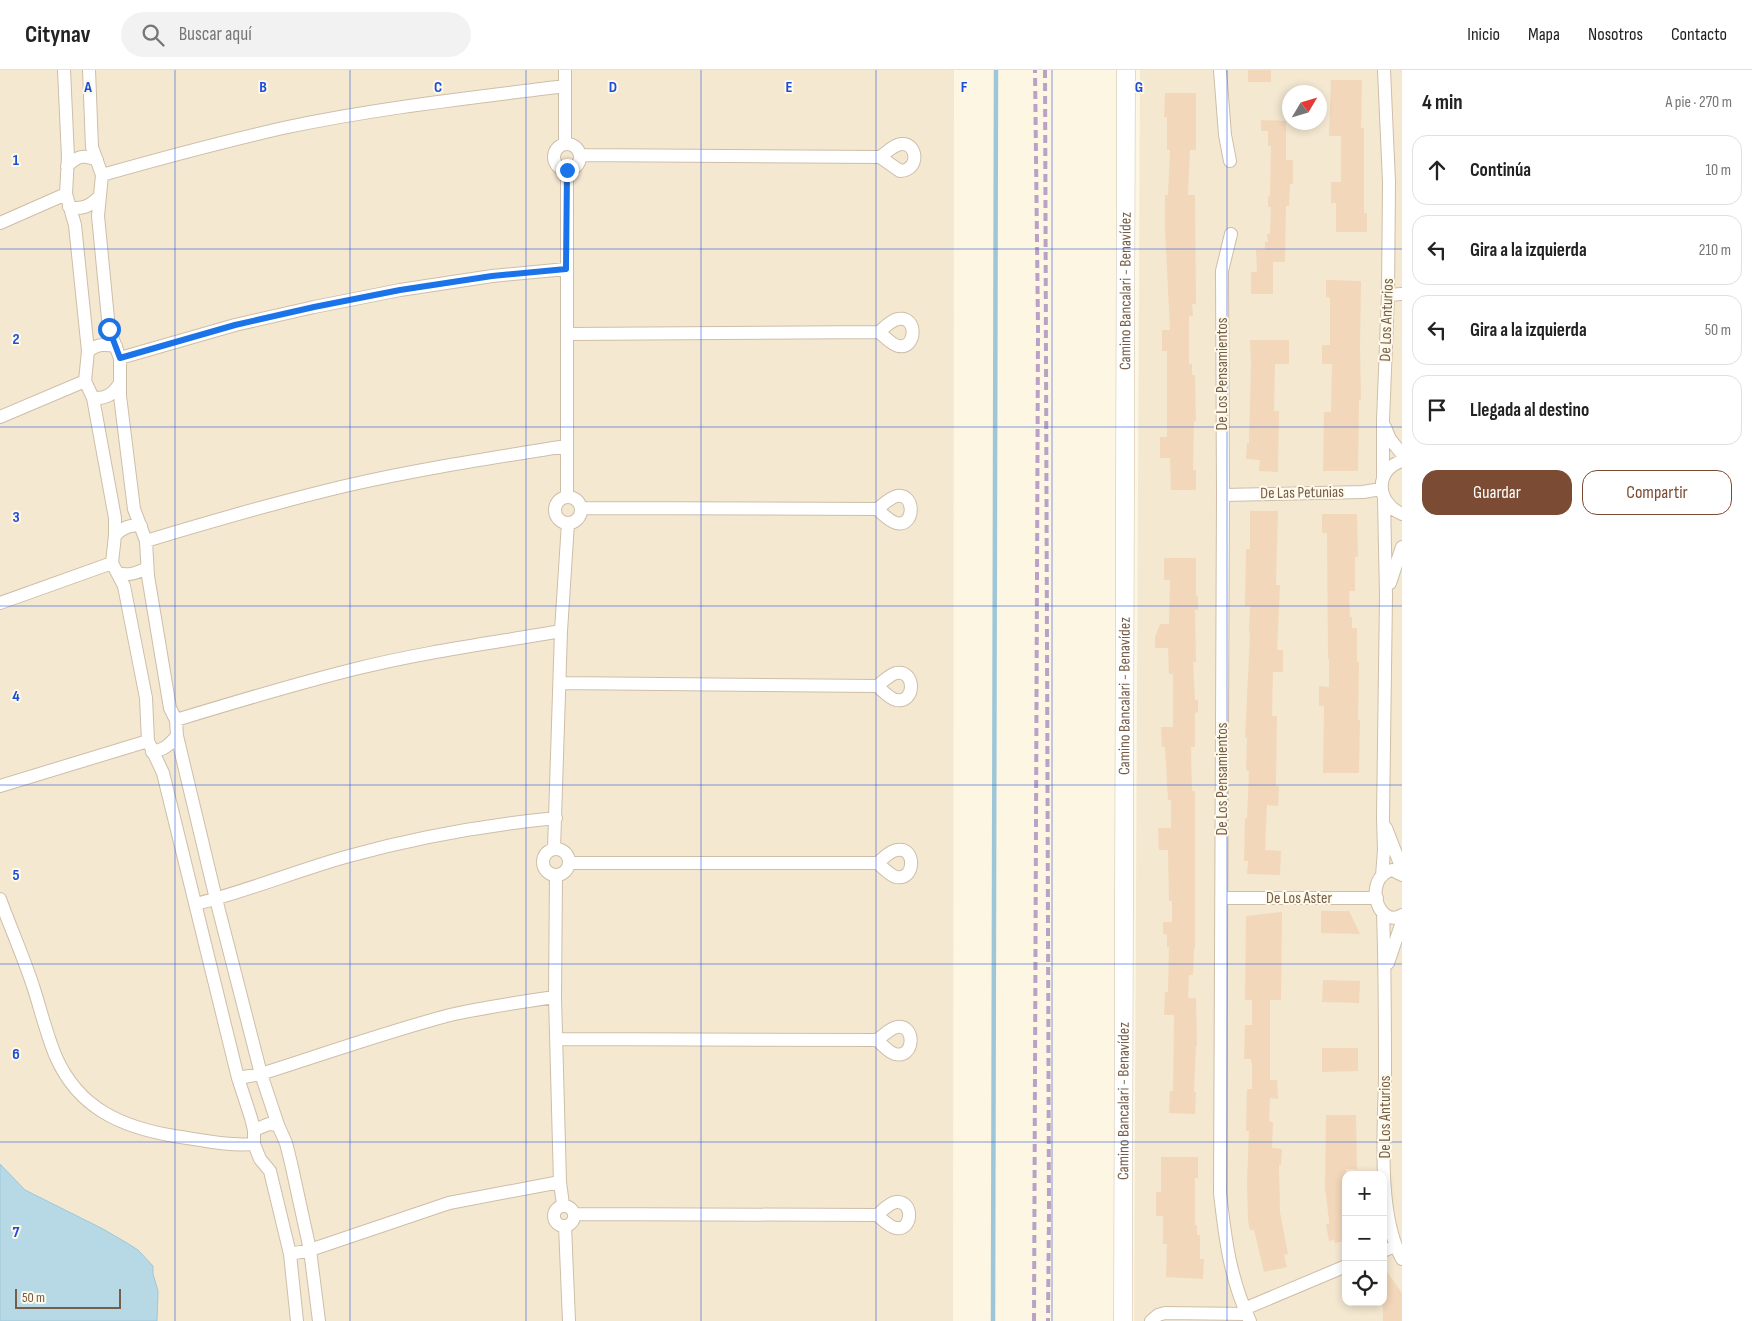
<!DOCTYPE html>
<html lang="es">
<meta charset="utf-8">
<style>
body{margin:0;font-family:"Sofia Sans Condensed",sans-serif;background:#f2f2f2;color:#222}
.controls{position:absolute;right:15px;bottom:15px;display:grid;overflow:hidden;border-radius:10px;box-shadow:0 2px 8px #0003}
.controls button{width:45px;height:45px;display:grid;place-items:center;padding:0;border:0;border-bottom:1px solid #e0e0e0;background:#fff;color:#222;font:25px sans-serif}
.compass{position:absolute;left:1282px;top:15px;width:45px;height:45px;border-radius:50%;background:#fff;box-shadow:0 2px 8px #0003;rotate:52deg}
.scale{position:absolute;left:15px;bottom:12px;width:106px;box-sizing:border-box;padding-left:5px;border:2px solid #745e49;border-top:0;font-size:14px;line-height:18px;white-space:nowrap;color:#745e49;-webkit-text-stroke:4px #fff9e9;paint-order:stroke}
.stop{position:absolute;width:15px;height:15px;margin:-11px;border:4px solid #1a73e8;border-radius:50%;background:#fff}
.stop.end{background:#1a73e8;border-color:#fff;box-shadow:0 1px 5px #0008}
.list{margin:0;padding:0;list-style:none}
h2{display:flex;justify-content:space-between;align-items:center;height:65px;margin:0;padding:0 20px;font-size:21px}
h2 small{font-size:16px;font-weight:400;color:#767676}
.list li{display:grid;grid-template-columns:32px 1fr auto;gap:15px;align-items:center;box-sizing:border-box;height:70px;margin:0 10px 10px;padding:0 10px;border:1px solid #e0e0e0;border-radius:15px}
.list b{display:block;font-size:19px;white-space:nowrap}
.list em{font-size:16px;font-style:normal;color:#767676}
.actions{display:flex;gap:10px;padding:15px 20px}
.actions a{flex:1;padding:11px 0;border:1px solid #7b4c33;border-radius:15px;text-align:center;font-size:18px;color:#7b4c33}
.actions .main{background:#7b4c33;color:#fff}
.icon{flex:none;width:28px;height:28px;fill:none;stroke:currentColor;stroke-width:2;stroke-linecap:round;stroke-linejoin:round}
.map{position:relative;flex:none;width:1402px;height:1251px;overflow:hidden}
header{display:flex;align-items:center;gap:30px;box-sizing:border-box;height:70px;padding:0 25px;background:#fff;border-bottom:1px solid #e0e0e0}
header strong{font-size:24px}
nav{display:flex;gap:28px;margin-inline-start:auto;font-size:18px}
.search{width:350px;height:45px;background:#f2f2f2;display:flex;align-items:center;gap:12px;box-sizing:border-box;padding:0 18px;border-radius:28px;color:#767676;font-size:19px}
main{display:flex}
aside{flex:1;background:#fff}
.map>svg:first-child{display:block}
.residential{fill:#f4e8d1;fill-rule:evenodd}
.water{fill:#b7d9e6;stroke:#9dc7d8}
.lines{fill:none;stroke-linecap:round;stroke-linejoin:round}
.stream{stroke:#9dc7d8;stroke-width:4.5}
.building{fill:#f2d7ba}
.minor-casing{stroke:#cebea9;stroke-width:14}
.secondary-casing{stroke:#d1bfa7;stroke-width:19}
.minor{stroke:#fff;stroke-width:12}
.secondary{stroke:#fff;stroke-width:18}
.rail{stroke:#baa2c6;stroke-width:4;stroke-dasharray:8 5;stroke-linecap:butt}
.route{stroke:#1a73e8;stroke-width:6}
.grid{fill:none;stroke:#1d4ed8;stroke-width:1;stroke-opacity:0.55}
.labels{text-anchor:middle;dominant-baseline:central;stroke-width:4;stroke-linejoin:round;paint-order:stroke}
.street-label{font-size:16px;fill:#745e49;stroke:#fff9e9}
.grid-label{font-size:16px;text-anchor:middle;font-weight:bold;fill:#1d4ed8;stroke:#fff9e9;stroke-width:4;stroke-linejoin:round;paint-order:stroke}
</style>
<header>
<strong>Citynav</strong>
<div class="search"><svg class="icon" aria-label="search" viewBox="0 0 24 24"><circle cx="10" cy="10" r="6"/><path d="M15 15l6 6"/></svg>Buscar aquí</div>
<nav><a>Inicio</a><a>Mapa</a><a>Nosotros</a><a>Contacto</a></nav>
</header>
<main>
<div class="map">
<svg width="1402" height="1251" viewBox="0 0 1402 1251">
<rect width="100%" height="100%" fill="#fcf6e3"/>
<!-- residential -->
<path class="residential" d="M0,0H954L953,1251H0Z
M1140,0H1402V1251H1134ZM1290,22H1320V52H1290ZM1346,1105H1383V1232H1346Z"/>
<!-- water -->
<path class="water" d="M0,1094L25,1120L103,1159L127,1173L138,1180L153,1196V1204L158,1221L157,1251H0Z"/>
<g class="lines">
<!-- stream -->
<path class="stream" d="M993,1251L996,0"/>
</g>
<!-- building -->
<path class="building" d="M1248,0H1271V12H1248Z
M1331,10H1362L1361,58H1364V143H1367V162H1336V133H1331V112H1341V66H1329Z
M1165,23H1196V80H1190L1188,125H1195L1196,234H1192L1193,246H1189V294H1192V305H1195L1196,351H1194L1193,400H1196V420H1171L1170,388H1160V367H1167V281H1162V260H1170L1165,160V125H1168L1170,80H1167V47H1164Z
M1261,50L1286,51V90H1293V114H1290L1289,136H1286L1285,192H1273V224H1251V202H1257L1256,180H1265V172H1268L1267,164H1270L1271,137H1268V126H1270L1271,76H1268V61H1261Z
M1326,210L1361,211L1360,275L1361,330H1359L1358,401H1323L1324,342H1331L1332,294H1322V275H1330V228L1326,227Z
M1250,270H1289V294H1275L1274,341H1279L1278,402L1259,401L1260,390L1246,389L1247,373H1249L1251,294Z
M1250,441H1278L1276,515H1280L1277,580H1283V602H1273L1272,646H1277L1276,716L1279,717L1278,736L1267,735L1265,780L1281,781L1280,805L1247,804L1248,791H1244L1245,748H1247L1249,701L1246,700L1247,668H1245L1250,566L1249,561L1250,536H1245L1246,479H1250Z
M1322,444H1357L1358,487H1355V521H1349L1350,547H1352V558H1357V592H1359L1358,650H1360L1359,703H1323L1324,636H1319V616L1329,617V589H1328L1327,463H1322Z
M1164,488H1196V526H1198V540H1195L1196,592H1193L1195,630H1198V643L1195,642V677H1191L1192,721H1195V878H1194L1193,905H1189L1188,928H1196L1197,976H1196L1194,1022H1196L1195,1044L1169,1043L1170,1021H1173L1174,945H1164L1165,922H1168L1169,877H1167V865L1163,864V852H1172V831H1169L1168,780H1159L1158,758H1171V730H1168L1165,677H1162L1161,657H1173V604H1169L1168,578H1155V567L1160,554H1169L1170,510H1164Z
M1321,841H1349L1360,864L1321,863Z
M1282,842L1281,930H1270V1010H1277L1278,1029L1270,1028L1269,1051L1273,1052L1272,1078L1282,1079L1281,1095H1279L1280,1142L1288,1184L1284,1185L1287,1197L1264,1202L1254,1160H1250L1248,1151L1247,1111L1249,1061H1246L1247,1019H1252V996L1251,989H1244L1245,955H1252V930H1245L1246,846Z
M1323,910L1360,911L1359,933L1322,932Z
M1322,978H1358V1001L1322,1002Z
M1326,1045H1356L1357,1099H1346V1171L1335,1173L1334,1170L1329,1171L1326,1154H1329V1150L1325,1118Z
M1161,1087H1198V1108H1195V1155H1197V1165H1200V1189H1204L1203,1209L1166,1207L1167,1174H1163V1146H1156V1122H1161Z
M1383,1196L1402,1223V1251H1383Z"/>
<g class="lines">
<defs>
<path id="minor" d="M64,0L68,87L66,124L75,155L88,281L85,311L93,328L115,448V465L112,493L124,516L146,628L148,671L163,703L238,1008L251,1048L254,1060V1074L260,1089L270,1101L290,1184L297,1251
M89,0L92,77L102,105L98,146L109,259L120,288V326L134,439L146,471L148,506L170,638L176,650L177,666L216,829L261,1004L278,1055L286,1073L291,1093L310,1180L319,1251
M1220,0L1225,65L1230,91
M554 87a13 13 0 1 1 26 0a13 13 0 1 1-26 0Z
M565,74V0
M580,85L880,87C886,83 893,75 901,74C917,72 921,100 900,101L880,87
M67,96C78,86 83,84 97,90
M567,100V427
M102,105C162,88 222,72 283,58C376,38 471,28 565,16
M69,137C83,140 90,136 100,126
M0,153L66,124
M1231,164L1222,201L1223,425L1220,1123C1225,1168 1230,1209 1250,1251
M1388,225L1402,224
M567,264L879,262C884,266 891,274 898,276C917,280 918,245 898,249C891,250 884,258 879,262
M88,281C98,274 104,274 116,276
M120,288L235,255L314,237L400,220L492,206L566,199
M93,328C107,329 113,324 120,313
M0,347L85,311
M1385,357L1390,369L1402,384
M1402,391C1374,400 1376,433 1402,444
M1383,408V350L1388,225L1389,112L1384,0
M1223,425L1363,422L1381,419
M555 440a13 13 0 1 1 26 0a13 13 0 1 1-26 0Z
M581,438L877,439C883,435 889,428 897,426C916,423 915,458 896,453C889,451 883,444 877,439
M115,465C123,458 130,454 141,456
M146,471C212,451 278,432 345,416C418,399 492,388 566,376
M118,503C129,506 137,503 147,498
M1390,513L1402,477
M0,533L112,493
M560,613L877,616C883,621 889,628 896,630C916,634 916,599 896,603C889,605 883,612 877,616
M176,650C235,632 295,614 355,599C423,582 492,573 561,561
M152,682C164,680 169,675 177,666
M0,716L148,671
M1386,758L1402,799
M543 792a13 13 0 1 1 26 0a13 13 0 1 1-26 0Z
M554,779L561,561L568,453
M569,793H877C883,797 889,805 896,807C916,811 916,776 897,780C889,781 883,789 877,793
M556,805L555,927L560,1112L563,1135
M1402,805L1392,800C1362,808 1378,860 1402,845
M1382,806L1384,780L1383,748L1386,525L1384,429
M1221,828H1377
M0,829C11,859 24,888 34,919C41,941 47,966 56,987C79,1039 122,1057 174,1066C201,1070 227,1076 254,1074
M196,834C248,821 298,800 349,786C417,767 486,755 556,748
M1383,843C1385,898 1385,953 1385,1008C1384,1058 1377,1145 1402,1189
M1388,893L1402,852
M556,969L877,970C883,966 890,958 897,957C916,954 915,989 895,984C888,982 882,974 877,970
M238,1008L261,1004C324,984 386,962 450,945C485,937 520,932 555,927
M254,1060L269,1054L278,1055
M554 1146a10 10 0 1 1 20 0a10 10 0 1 1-20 0Z
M575,1144L877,1145C882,1149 889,1157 896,1158C913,1161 914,1130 896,1132C889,1133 882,1141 877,1145
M565,1156L569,1251
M1383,1181L1395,1176
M290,1184L310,1180L449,1133L560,1112
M1244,1239L1346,1196
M1151,1251L1158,1245L1165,1243L1247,1244"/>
<g id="secondary">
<path id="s1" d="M1123,1251L1126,0"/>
</g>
</defs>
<!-- minor casing -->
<use href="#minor" class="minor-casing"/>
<!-- secondary casing -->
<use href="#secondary" class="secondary-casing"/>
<!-- minor -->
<use href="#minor" class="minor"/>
<!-- secondary -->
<use href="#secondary" class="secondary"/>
<!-- rail -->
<path class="rail" d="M1045,0L1049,1142L1048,1251
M1034,1251L1038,258L1035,0"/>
</g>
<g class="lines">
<!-- route -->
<path class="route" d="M109,259L120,288L235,255L314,237L400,220L492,206L566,199L567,100"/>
</g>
<!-- grid -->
<path class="grid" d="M175,0V1251M350,0V1251M526,0V1251M701,0V1251M876,0V1251M1052,0V1251M1227,0V1251M0,179H1402M0,357H1402M0,536H1402M0,715H1402M0,894H1402M0,1072H1402"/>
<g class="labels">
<!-- street labels -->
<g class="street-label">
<text stroke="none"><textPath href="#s1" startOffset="1030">Camino Bancalari - Benavídez</textPath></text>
<text transform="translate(1387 250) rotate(-88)">De Los Anturios</text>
<text transform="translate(1222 304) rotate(-90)">De Los Pensamientos</text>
<text transform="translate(1302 423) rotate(-1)">De Las Petunias</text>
<text stroke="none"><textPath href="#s1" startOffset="625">Camino Bancalari - Benavídez</textPath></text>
<text transform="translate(1222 709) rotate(-90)">De Los Pensamientos</text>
<text x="1299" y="828">De Los Aster</text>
<text stroke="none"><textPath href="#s1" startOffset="220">Camino Bancalari - Benavídez</textPath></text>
<text transform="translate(1385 1047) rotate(-90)">De Los Anturios</text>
</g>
</g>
<g class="grid-label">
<text x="88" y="22">A</text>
<text x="263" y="22">B</text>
<text x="438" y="22">C</text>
<text x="613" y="22">D</text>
<text x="789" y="22">E</text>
<text x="964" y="22">F</text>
<text x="1139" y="22">G</text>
<text x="16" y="95">1</text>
<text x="16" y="274">2</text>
<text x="16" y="452">3</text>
<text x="16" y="631">4</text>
<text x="16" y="810">5</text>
<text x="16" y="989">6</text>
<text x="16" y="1167">7</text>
</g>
</svg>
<div class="controls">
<button>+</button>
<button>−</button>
<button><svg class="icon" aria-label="locate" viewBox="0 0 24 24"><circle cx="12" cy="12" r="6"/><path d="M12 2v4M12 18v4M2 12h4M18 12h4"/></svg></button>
</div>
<svg class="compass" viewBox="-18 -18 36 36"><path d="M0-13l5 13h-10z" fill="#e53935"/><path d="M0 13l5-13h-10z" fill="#767676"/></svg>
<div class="scale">50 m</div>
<div class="stop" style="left:109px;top:259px"></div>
<div class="stop end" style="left:567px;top:100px"></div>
</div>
<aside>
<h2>4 min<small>A pie · 270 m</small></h2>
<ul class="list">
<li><svg class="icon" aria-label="ahead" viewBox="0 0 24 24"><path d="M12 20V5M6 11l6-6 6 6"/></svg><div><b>Continúa</b></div><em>10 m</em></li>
<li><svg class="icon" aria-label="left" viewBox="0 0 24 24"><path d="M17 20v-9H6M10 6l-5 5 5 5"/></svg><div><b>Gira a la izquierda</b></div><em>210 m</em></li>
<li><svg class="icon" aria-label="left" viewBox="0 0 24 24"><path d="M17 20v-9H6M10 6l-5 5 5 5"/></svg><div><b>Gira a la izquierda</b></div><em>50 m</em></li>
<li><svg class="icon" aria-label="arrive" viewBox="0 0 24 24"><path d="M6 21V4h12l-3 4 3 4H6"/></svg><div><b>Llegada al destino</b></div></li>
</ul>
<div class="actions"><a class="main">Guardar</a><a>Compartir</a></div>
</aside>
</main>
